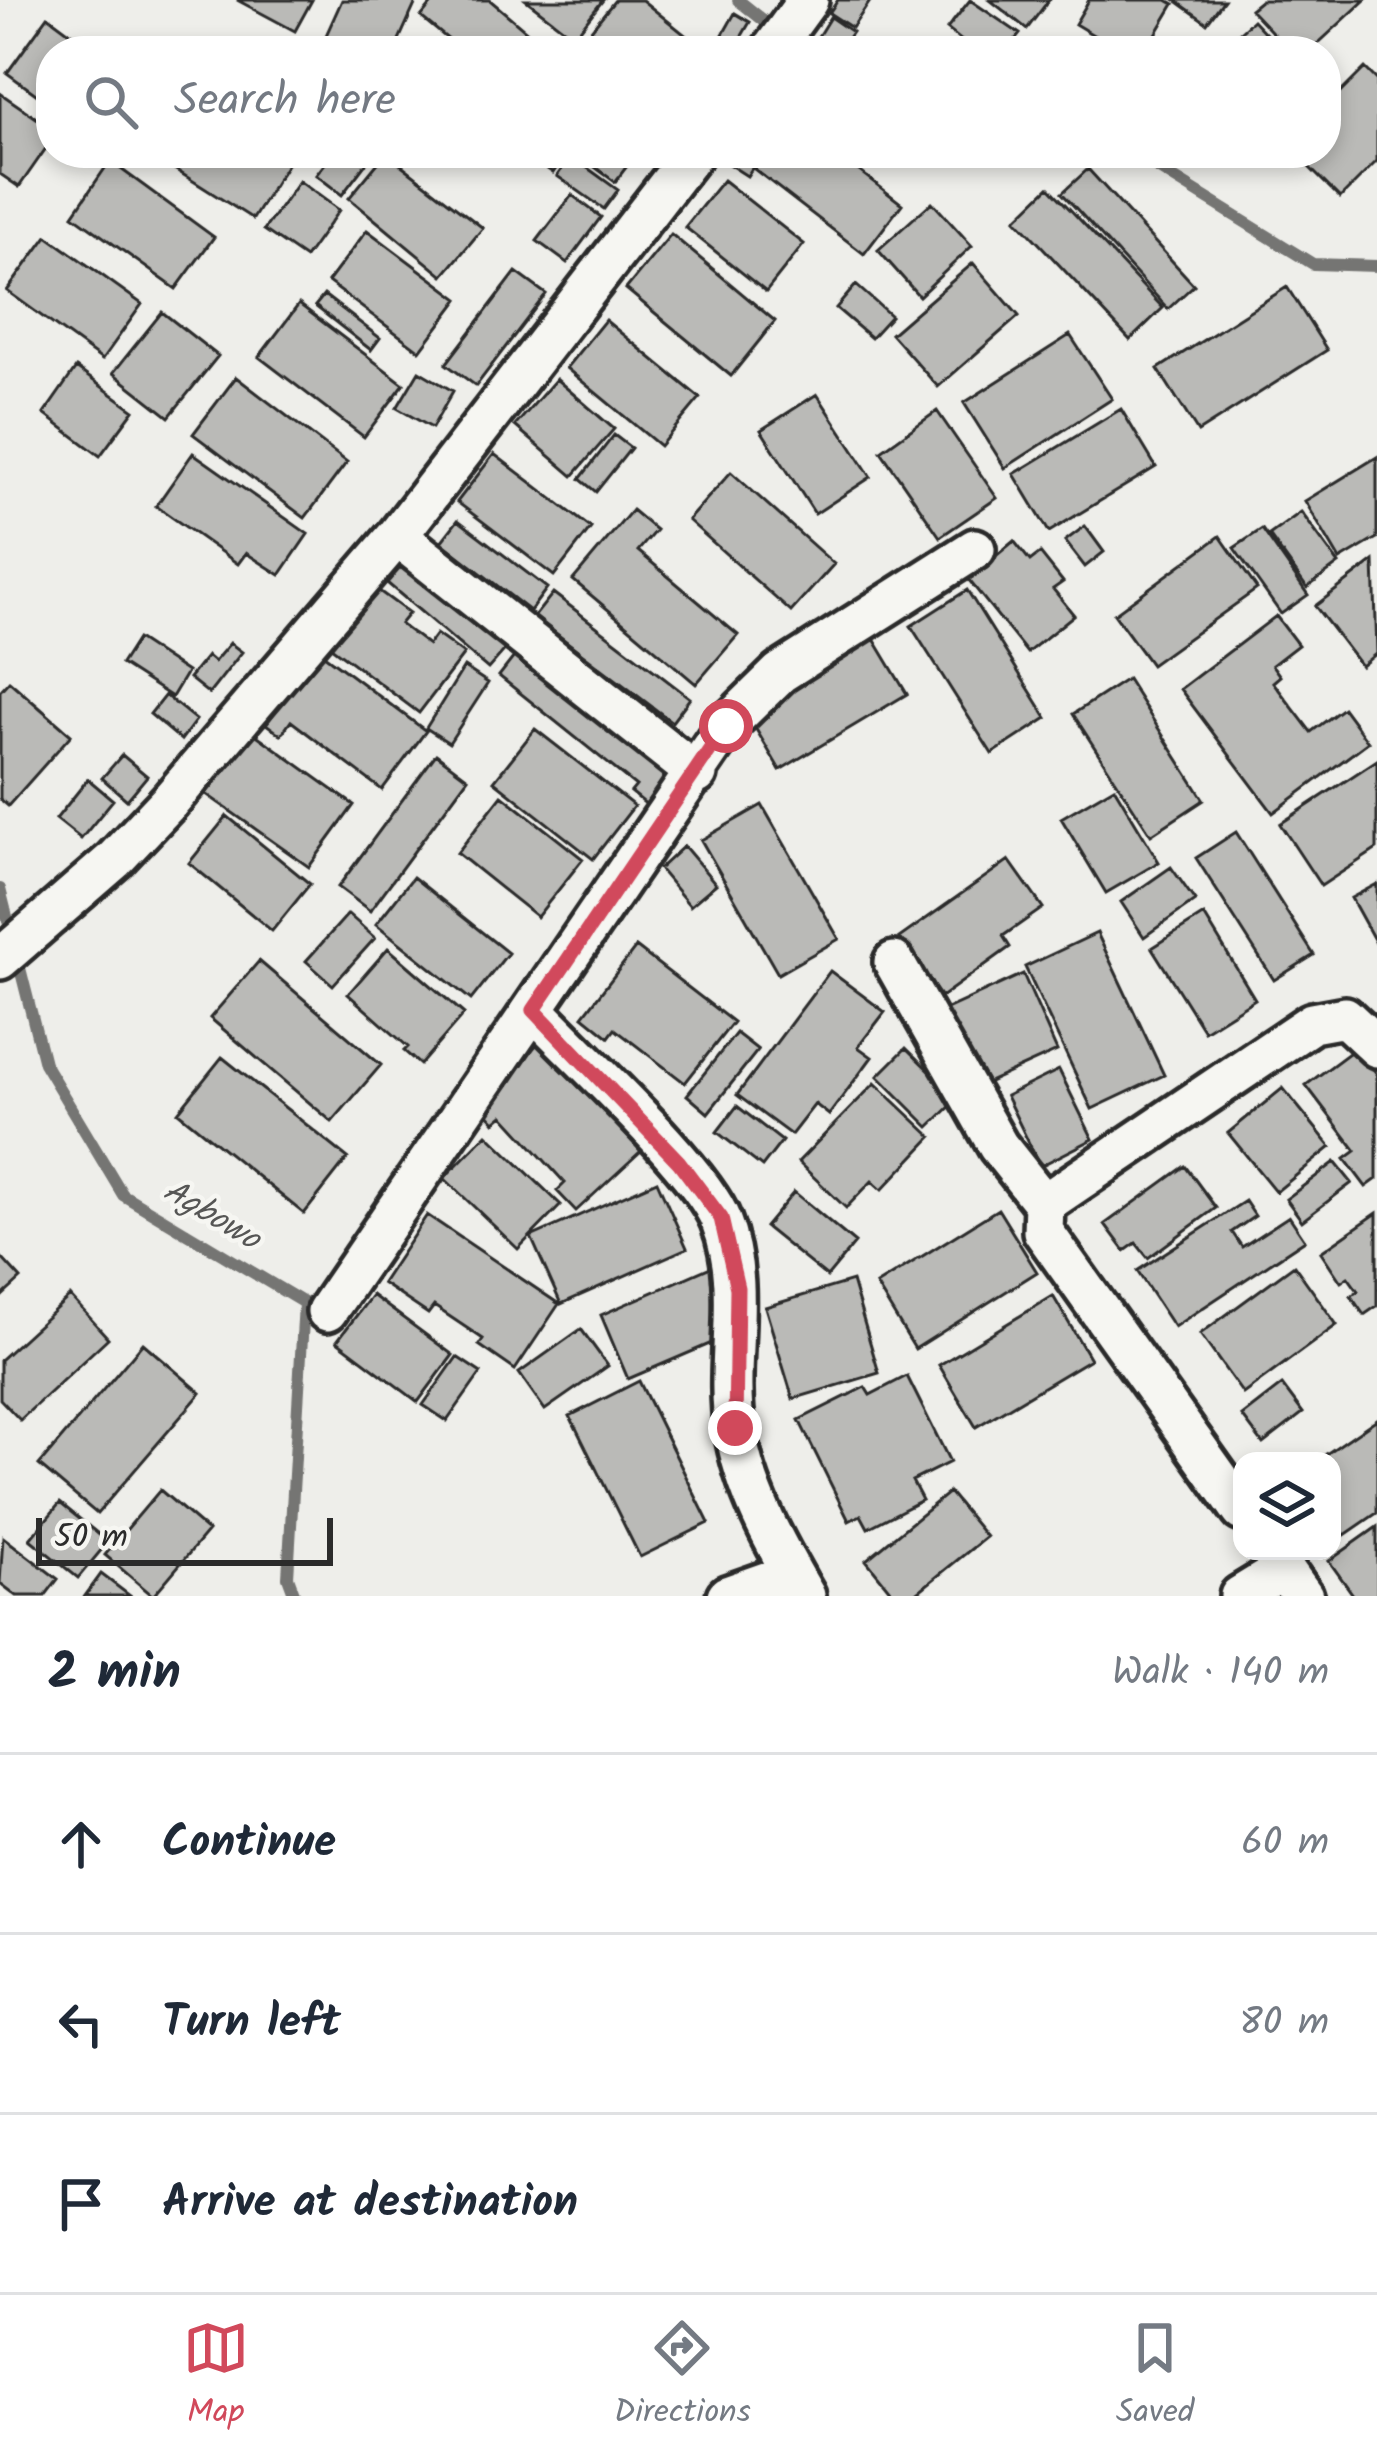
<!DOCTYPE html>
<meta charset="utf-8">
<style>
body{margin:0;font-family:Kalam,sans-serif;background:#f2f2f3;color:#1f2937}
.controls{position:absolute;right:36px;bottom:36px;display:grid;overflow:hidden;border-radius:24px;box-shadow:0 6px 18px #0003}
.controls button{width:108px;height:108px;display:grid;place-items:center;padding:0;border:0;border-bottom:3px solid #e0e1e3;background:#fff;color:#1f2937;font:60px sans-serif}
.scale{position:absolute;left:36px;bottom:30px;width:297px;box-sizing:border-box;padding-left:12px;border:6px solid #2b2b2b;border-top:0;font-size:33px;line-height:42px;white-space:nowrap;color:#2b2b2b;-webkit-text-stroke:9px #f6f6f2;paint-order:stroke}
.stop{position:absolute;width:36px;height:36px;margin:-27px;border:9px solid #d1495b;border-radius:50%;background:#fff}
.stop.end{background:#d1495b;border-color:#fff;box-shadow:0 3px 12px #0008}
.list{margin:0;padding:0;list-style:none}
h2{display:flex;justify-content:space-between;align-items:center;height:156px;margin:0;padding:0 48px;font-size:51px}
h2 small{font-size:39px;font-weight:400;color:#747a83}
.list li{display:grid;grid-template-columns:78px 1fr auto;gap:36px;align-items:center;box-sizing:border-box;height:180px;padding:0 48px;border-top:3px solid #e0e1e3}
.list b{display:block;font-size:45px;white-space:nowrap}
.list em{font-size:39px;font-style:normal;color:#747a83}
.icon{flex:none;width:66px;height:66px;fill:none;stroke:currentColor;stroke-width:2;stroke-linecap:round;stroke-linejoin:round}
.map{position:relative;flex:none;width:1377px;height:1596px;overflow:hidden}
.search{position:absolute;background:#fff;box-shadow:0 6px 18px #0003;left:36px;right:36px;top:36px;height:132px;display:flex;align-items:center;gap:30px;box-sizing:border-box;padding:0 42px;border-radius:48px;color:#747a83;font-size:45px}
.sheet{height:696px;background:#fff}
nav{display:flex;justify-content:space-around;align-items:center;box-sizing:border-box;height:168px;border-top:3px solid #e0e1e3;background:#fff;font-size:33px;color:#747a83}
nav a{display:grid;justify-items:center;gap:6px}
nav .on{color:#d1495b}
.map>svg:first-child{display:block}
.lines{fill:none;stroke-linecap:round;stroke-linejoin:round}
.stream{stroke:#757573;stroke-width:12}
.building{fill:#babab7;stroke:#2b2b2b;stroke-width:3}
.street-casing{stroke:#2b2b2b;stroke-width:48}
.street{stroke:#f6f6f2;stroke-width:39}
.route{stroke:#d1495b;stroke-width:15}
.labels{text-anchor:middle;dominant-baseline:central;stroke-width:9;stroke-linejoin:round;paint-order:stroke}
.water-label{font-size:33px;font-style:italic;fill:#565655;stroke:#f6f6f2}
</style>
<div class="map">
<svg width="1377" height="1596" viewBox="0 0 1377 1596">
<rect width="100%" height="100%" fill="#eeeeea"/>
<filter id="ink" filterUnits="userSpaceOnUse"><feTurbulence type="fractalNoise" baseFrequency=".00833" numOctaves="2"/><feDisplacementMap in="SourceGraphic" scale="24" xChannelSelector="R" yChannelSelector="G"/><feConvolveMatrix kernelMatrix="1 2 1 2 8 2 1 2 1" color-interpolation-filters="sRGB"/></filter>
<g filter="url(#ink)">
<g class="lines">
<!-- stream -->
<path class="stream" d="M738,0L802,51
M1133,153L1313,264L1377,266
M0,889L44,1063L123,1195L304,1303L288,1577L295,1596"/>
</g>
<!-- building -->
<path class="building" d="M237,0H312L295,31Z
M342,0H417L394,51H319Z
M435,0H490L550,51H462L421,17Z
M526,0H603L574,37Z
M615,0H642L694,42L687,51H595L582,41Z
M838,0H871L852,28L829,13Z
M970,0L1020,34L1006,51H974L947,29Z
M990,0H1049L1027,29Z
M1089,0H1167L1174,4L1146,51H1120L1075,24Z
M1175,0H1224L1207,23Z
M1261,0H1365L1310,51H1290L1250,9Z
M735,13L750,22L736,46L721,38Z
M48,16L95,51H51V105L7,73Z
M830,17L852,32L839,51L817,38Z
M1253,20L1282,51H1219Z
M1365,68L1377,80V161L1340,198L1295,153H1326V107Z
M0,93L51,128V141L19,187L0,174Z
M149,153H276L289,161L253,219Z
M333,153H374L342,195L316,175Z
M386,153L483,228L443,276L349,198Z
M524,153H567L553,173Z
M601,153H637L615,182L592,165Z
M722,153H762L747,176L719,158Z
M766,153H836L902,204L864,254L754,169Z
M571,156L618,190L604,209L557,176Z
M110,161L214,237L176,289L73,215Z
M1088,169L1194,285L1168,309L1062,193Z
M723,180L804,244L766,292L685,227Z
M299,181L339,210L305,258L264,230Z
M1049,187L1163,308L1130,340L1016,219Z
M572,195L601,217L567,263L537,241Z
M932,202L972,246L919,296L878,250Z
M367,230L459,299L420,351L328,282Z
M671,234L775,321L731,376L626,289Z
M47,236L142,304L102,360L7,291Z
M973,263L1019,316L938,387L891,334Z
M516,272L546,294L476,386L446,364Z
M856,285L891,316L871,338L836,308Z
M1287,287L1327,350L1198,432L1158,369Z
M324,295L380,338L371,350L315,306Z
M299,304L404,384L364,437L259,357Z
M162,312L218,356L169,417L113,373Z
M605,320L700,398L660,446L566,368Z
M1070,335L1112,399L1005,468L964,403Z
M76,368L134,410L100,456L44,414Z
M419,371L453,391L432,428L397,408Z
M236,377L347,462L305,518L193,434Z
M556,379L614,429L573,476L515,426Z
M817,394L871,477L815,514L761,430Z
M1121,409L1156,467L1049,532L1014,474Z
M937,411L997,498L940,537L881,451Z
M614,435L631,448L596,492L580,479Z
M193,453L308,534L280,575L246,553L238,564L156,506Z
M494,454L591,528L554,576L457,502Z
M1377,457V538L1340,560L1305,501Z
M731,472L834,564L791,612L688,520Z
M632,510L656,530L638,551L738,635L696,684L573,580Z
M1301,512L1339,564L1307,588L1269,535Z
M458,520L547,588L530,611L441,542Z
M1085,526L1104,552L1085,567L1065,541Z
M1262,529L1308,595L1281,614L1234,548Z
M1220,536L1257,589L1151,665L1114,614Z
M1014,541L1030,561L1040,553L1063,582L1053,589L1074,615L1027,653L968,579Z
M409,558L510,644L488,669L387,583Z
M1374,561L1377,653L1361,666L1315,606Z
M375,588L409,613L400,624L428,645L436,634L464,654L419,713L331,647Z
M967,590L1047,718L992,754L911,626Z
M553,593L690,698L672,722L534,617Z
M1276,616L1298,645L1272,665L1280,676L1273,682L1311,732L1343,708L1368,742L1273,813L1180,689Z
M137,639L187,672L172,697L121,664Z
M874,639L907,694L780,770L747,714Z
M230,643L242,652L209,694L189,678L207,656L214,662Z
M320,652L426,731L382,790L291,721L281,735L266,724Z
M517,653L682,785L659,815L631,792L636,786L499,676Z
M464,667L488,683L449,743L426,728Z
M1127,679L1204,800L1151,835L1073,714Z
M9,681L71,735L8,806L0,799V691Z
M165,695L196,720L181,740L150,714Z
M535,729L634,806L593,859L494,781Z
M251,731L354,805L309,867L206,794Z
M436,754L468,778L370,911L338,887Z
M122,755L147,776L127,800L102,778Z
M1377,760V849L1321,886L1280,824Z
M88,779L113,800L81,839L56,819Z
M1114,787L1159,862L1106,893L1061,818Z
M502,795L583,859L537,917L457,853Z
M762,805L839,939L778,974L701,840Z
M227,816L310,884L272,931L189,863Z
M1236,832L1314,955L1274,980L1196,858Z
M684,846L716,884L690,906L659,869Z
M1009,860L1043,908L1003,936L1010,947L941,997L899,938Z
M1171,867L1195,901L1144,937L1121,902Z
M413,877L508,953L471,1000L376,924Z
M1377,884V945L1351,898Z
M348,914L375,938L333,985L306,961Z
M1204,915L1255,999L1204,1031L1152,948Z
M1097,933L1164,1075L1092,1109L1025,967Z
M636,947L733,1022L685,1083L615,1029L609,1037L583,1016Z
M388,948L464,1014L420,1065L404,1051L408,1047L348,994Z
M259,961L381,1065L332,1122L210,1018Z
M830,971L885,1012L858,1047L872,1057L829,1115L815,1104L791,1135L737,1095Z
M1023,974L1057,1051L982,1085L964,1045L955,1049L938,1013Z
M736,1033L758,1050L708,1113L687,1095Z
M540,1042L641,1151L576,1211L557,1191L565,1183L503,1115L495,1122L476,1101Z
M1357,1047L1377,1074V1179L1366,1187L1345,1159L1356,1151L1306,1085Z
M906,1048L958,1099L929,1127L878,1076Z
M222,1057L348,1158L304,1214L178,1112Z
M1059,1070L1093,1139L1040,1166L1006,1096Z
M875,1083L932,1137L882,1190L872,1181L846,1208L798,1162Z
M1283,1088L1331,1147L1276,1192L1228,1133Z
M737,1106L782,1141L762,1167L717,1132Z
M487,1134L561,1205L518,1249L444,1178Z
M1335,1162L1352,1183L1302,1221L1286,1199Z
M1185,1166L1216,1208L1148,1258L1136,1243L1125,1251L1105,1224Z
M657,1181L687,1248L561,1304L531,1237Z
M794,1192L855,1243L827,1277L765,1227Z
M1245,1201L1255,1216L1232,1232L1242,1247L1289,1216L1305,1240L1174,1327L1137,1271Z
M998,1209L1037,1272L915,1349L876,1285Z
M1377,1213V1306L1364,1315L1351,1296L1358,1291L1348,1277L1341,1282L1321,1252Z
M427,1215L559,1304L515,1370L479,1345L483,1339L434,1306L428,1314L382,1283Z
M0,1256L21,1279L0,1298Z
M720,1263L733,1334L628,1379L601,1315Z
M1294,1265L1337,1325L1243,1394L1200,1334Z
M852,1281L879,1373L793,1399L765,1307Z
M372,1295L453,1355L418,1402L337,1341Z
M70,1296L108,1338L20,1420L0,1399V1360Z
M1053,1296L1090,1359L976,1427L939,1365Z
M581,1329L608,1366L545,1410L519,1373Z
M143,1343L201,1393L97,1514L39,1465Z
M457,1357L481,1373L447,1421L423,1405Z
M907,1376L950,1462L912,1481L922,1500L868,1528L861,1515L849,1521L799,1420L865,1387L870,1395Z
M639,1381L709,1523L640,1557L570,1416Z
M1282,1385L1303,1413L1263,1444L1242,1416Z
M1377,1419V1513L1345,1535L1332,1516V1461H1316Z
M160,1490L208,1531L153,1596L105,1555Z
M949,1492L986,1537L913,1596H895L866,1560Z
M60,1503L108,1542L78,1578L30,1539Z
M1377,1527V1596H1354L1329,1561Z
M3,1537L58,1579L45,1596H17L0,1583Z
M101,1574L130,1596H85Z"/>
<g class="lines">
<defs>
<path id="street" d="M771,51L808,0
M397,536L697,774
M0,959L114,860L168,803L397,536L693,153
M894,962L998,1146L1044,1204L1043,1231L1242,1511
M534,1010C577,1056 701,1169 721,1221C748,1289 724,1359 735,1429C744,1489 775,1544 805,1596
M1044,1204L1312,1023L1345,1017L1377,1047
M327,1311L726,726L780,673L975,549
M1271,1551L1303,1596
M727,1596L792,1573
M1240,1596L1284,1569"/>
</defs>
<!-- street casing -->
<use href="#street" class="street-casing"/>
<!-- street -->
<use href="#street" class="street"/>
</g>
</g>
<g class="lines" filter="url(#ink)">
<!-- route -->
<path class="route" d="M726,726L534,1010L679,1162L721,1218L737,1288L735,1428"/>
</g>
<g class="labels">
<!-- water labels -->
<g class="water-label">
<text transform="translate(211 1216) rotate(31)">Agbowo</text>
</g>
</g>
</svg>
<div class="controls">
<button><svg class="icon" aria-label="layers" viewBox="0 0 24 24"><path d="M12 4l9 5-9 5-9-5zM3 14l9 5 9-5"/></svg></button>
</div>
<div class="scale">50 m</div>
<div class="stop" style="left:726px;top:726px"></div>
<div class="stop end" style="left:735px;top:1428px"></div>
<div class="search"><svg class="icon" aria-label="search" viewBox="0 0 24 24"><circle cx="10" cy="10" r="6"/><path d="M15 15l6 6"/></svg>Search here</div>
</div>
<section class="sheet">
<h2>2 min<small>Walk · 140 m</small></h2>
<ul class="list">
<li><svg class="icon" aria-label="ahead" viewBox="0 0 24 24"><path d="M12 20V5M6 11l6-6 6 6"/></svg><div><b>Continue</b></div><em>60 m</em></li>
<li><svg class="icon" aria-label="left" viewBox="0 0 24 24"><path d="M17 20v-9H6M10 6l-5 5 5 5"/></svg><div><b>Turn left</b></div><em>80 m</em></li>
<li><svg class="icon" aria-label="arrive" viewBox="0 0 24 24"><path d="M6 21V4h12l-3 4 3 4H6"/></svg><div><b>Arrive at destination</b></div></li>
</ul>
</section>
<nav>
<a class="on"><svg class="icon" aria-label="map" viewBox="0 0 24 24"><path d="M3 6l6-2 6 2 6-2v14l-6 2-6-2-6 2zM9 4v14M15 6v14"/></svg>Map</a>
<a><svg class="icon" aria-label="directions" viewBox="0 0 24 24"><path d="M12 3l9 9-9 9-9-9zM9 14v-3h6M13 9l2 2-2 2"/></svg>Directions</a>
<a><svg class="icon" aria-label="saved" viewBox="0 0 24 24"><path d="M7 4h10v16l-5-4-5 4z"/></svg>Saved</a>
</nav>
